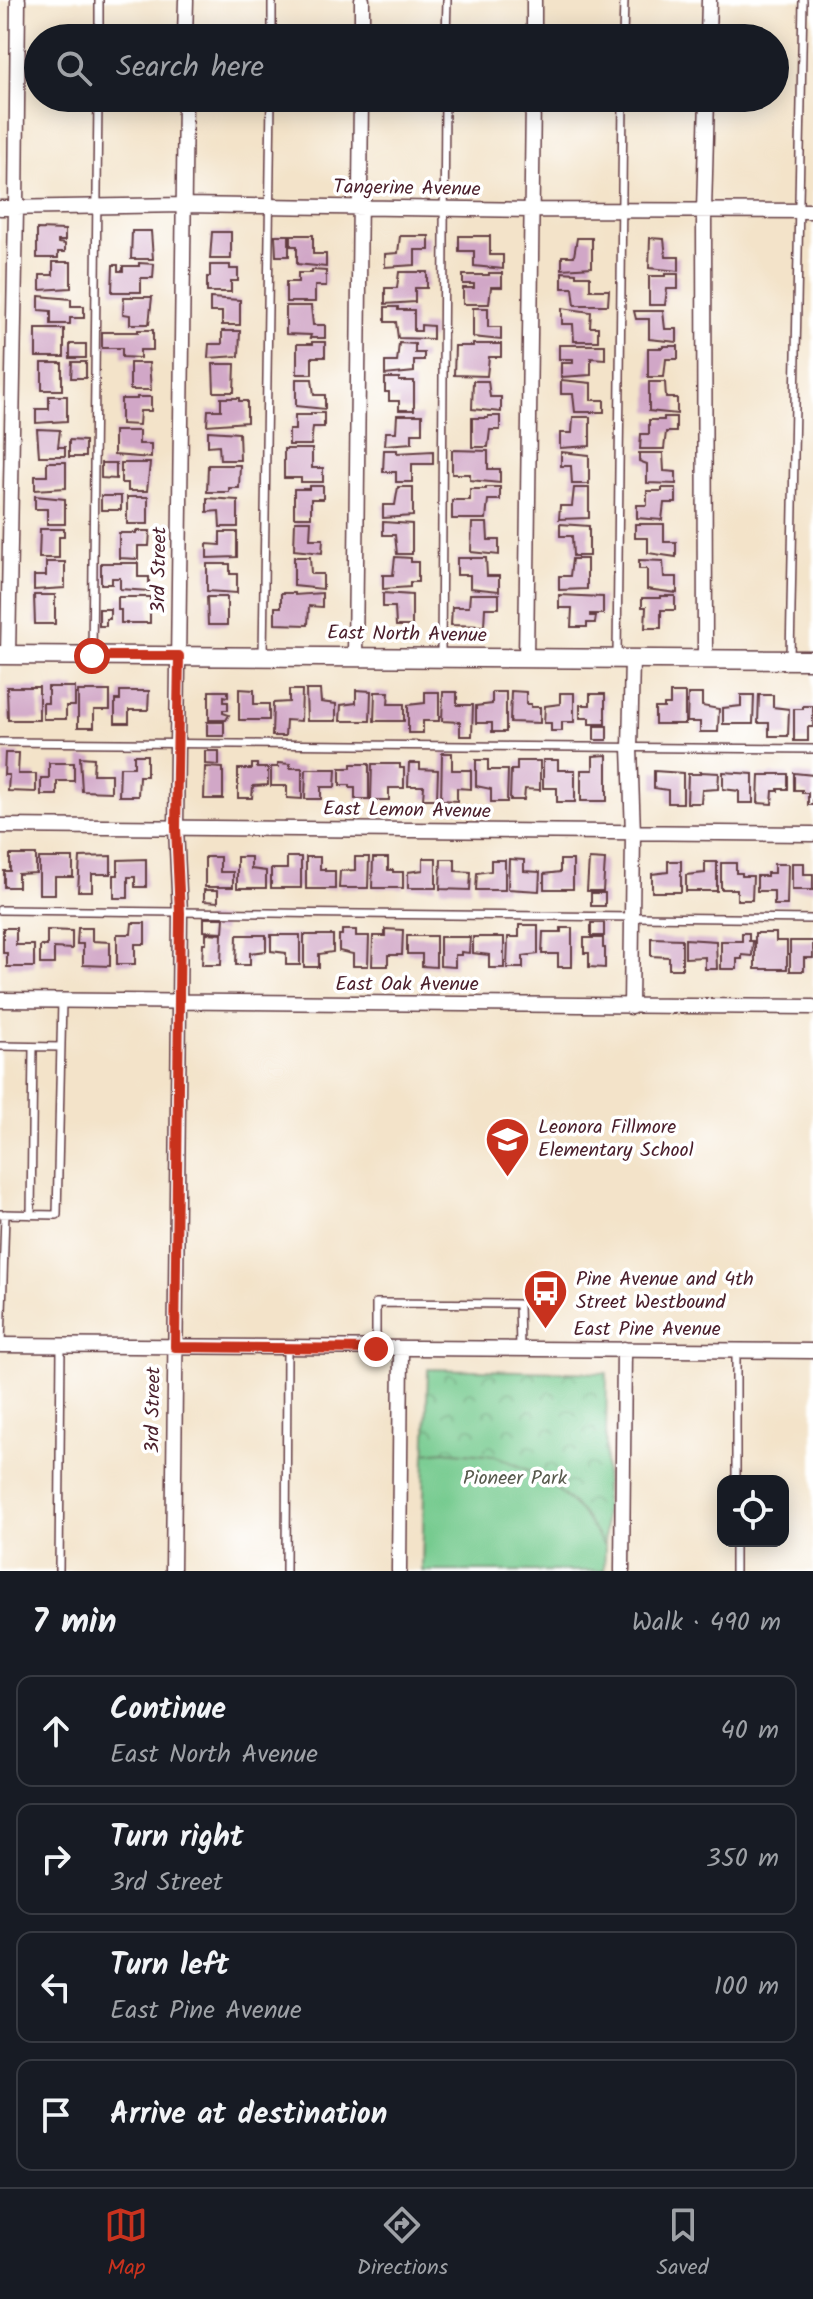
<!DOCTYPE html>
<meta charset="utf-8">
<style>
body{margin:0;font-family:Kalam,sans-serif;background:#20242c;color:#f1f3f6}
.controls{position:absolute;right:24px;bottom:24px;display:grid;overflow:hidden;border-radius:16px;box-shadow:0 4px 20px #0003}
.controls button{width:72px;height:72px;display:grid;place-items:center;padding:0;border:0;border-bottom:2px solid #363941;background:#171b24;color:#f1f3f6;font:40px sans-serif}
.stop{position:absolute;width:24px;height:24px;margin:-18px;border:6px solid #c8321e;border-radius:50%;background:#fff}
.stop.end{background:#c8321e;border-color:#fff;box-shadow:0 2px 8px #0008}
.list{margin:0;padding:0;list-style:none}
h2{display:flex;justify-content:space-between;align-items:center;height:104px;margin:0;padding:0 32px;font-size:34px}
h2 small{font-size:26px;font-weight:400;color:#9ea1a6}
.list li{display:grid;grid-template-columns:52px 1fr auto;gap:24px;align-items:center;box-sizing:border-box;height:112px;margin:0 16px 16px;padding:0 16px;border:2px solid #363941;border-radius:16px}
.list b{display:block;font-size:30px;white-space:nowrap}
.list p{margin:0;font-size:26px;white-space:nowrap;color:#9ea1a6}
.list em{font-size:26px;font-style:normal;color:#9ea1a6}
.icon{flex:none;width:44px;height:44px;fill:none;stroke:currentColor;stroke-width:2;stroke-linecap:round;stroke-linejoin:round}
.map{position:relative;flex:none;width:813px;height:1571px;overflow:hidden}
.search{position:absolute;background:#171b24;box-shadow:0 4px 20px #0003;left:24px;right:24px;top:24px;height:88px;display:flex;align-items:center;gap:20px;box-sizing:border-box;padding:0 28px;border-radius:44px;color:#9ea1a6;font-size:30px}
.sheet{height:616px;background:#171b24}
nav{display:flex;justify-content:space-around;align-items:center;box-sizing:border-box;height:112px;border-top:2px solid #363941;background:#171b24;font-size:22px;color:#9ea1a6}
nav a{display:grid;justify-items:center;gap:4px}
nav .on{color:#c8321e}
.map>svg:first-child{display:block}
.park{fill:url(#park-crowns);stroke:#60755d;stroke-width:2}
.garden{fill:#76cb8f;stroke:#60755d;stroke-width:2}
.building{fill:#d1a7c7}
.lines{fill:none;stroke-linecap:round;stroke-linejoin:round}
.lane-casing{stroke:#633c43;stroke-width:10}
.street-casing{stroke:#633c43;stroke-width:17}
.secondary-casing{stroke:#633c43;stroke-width:21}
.lane{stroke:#fff;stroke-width:7}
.street{stroke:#fff;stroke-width:14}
.secondary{stroke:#fff;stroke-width:18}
.route{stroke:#c8321e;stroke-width:10}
.labels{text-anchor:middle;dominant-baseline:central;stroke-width:7;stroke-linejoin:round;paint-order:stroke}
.street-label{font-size:20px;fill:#4a1f2b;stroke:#fff}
.poi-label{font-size:20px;fill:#4a1f2b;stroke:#fff;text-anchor:start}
.park-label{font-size:20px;fill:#595b4e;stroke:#fff}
</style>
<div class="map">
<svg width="813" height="1571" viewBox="0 0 813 1571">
<defs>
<pattern id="park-crowns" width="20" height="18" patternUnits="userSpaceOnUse" patternTransform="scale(2)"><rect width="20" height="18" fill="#76cb8f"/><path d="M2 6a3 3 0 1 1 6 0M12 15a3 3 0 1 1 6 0" fill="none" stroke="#63a475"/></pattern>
</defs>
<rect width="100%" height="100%" fill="#fff"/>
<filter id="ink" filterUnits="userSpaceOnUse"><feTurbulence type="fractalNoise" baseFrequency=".0125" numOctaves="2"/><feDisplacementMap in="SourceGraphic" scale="16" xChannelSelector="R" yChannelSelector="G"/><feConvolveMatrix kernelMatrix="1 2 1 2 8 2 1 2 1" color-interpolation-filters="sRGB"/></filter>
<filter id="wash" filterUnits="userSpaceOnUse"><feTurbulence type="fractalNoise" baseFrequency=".006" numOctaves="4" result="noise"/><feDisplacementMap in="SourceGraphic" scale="32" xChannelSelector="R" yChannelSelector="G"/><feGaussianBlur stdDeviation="1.8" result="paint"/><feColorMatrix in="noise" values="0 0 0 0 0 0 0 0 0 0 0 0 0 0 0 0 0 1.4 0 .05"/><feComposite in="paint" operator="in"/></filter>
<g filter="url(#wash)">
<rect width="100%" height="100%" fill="#f3e3c9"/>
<!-- park -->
<path class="park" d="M428,1369L607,1373L604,1571H422Z"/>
<!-- garden -->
<path class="garden" d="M444,1451L496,1456L544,1477L582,1513L605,1547L604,1571H422L425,1453Z"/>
<g id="blocks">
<!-- building -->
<path class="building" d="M37,229L65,230V241H58V243L65,244V252H58V258H37Z
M132,231H151L153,259H131Z
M212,232H231V259H210Z
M275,235H289V256H276Z
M291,235H313V254H326V267L297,264V246H291Z
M400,236H429V250H415V265L385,267V254L398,253Z
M459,236H490V255H503V269L474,266V251H459Z
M577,238H592V267L562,269V256H574Z
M650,238L664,239L666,257H679V271L649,268Z
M53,262H71V288L40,290V275H53Z
M139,263L154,264L153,278H141V292H112L113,265H118V271H123V266H139Z
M210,265H230V269H238V281H231V292H207V277H210Z
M312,270L326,271V286H315V302H286V282H298V273H312Z
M399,272H427V288H415V302L385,304V288H397Z
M562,272L576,273V276H590V290H609L608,305H575L573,288H562Z
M489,273H502V287H491L489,304H463V288H474V284H463V275H489Z
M665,274H678V289H667L665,305H649V276H665Z
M39,296L71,299V306H84V318H70V324H51V311L39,310Z
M124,297H152L149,324H130V315L123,314Z
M210,298L240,300V325H222V312H210Z
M286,306H311L313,325H325V338H310L311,335L286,334Z
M385,307H398V310H414V331H421V325L433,326V339L398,338L396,322H385Z
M473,308H488V327H501V340L473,337Z
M562,308L591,312L590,327H598V341H574L573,324H562Z
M634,311H663L665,329H677V342L649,339V319H636Z
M36,329H64V357H36Z
M138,330H153V350H140V358L122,357V348H102V332H138Z
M222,331H240L239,356L208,358L209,344H222Z
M312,342H325V357H312V374H297V344H312Z
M399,343L415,344V353H424V360H414V372L385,375V362H397Z
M70,344H86V358H70Z
M473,344H501V357H489L487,376L454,375L455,346H473Z
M559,345H605V359L591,358V375L561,377V363H573V359H559Z
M663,346H678V359H666L664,377H648V348H663Z
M72,362H86V378H71Z
M42,363H62V390H42Z
M130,363H149L151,390H130Z
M213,364H235L234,392H214Z
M385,378H399V381H414V410H399V401H389V392H385Z
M296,379H312L314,395H325V409L296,406Z
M561,380L591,383V400H604V412H575L573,394H561Z
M473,381H488L490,397H501V412L472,409Z
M649,382H665L666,398H677V414L649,411Z
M49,396H67V421L36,423V409H49Z
M137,397H151V411H140L139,425L121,424V399H137Z
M221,398H239V401H247V422L207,425L208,410H221Z
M311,413H324V427H313L311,445H289V430H295V415H311Z
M397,415H422V433H412V443L385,445L386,432H396Z
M488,416H500V430H490L488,447H472V418H488Z
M573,417H590V446L560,448V433H572Z
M664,417H676V432H666L664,449H640L641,434H649V420H664Z
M37,429L60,430L58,447H65V456H39Z
M114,431H139V444H151V458L114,455Z
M208,431L239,433L240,460H220L219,445L208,446Z
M69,440L85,441V457H69Z
M284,449H312V468H323V482H301V478H284Z
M384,450H397V453L433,451V464H412V482H396V472H383Z
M452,450L488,451V469H500V483L470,480V474H452Z
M561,452L589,455V484H572L571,466H561Z
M639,453H663L664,471L676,472V484L647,483V464L639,461Z
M47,462H66V488L35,490V476H47Z
M101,463H116V479L101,478Z
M121,463H150L147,491H128V483H121Z
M208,465H240L239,488H229V492H207Z
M309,486H323V499H311V517H294V489H309Z
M398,487H413V516L383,518V505H395Z
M486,487H500V500H488L486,519H452V500H470V489H486Z
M574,488H589V518L559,519L560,506H572Z
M662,488H676V503H664L662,520L637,518V505H647V491H662Z
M35,496L65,499V524H47V509H35Z
M101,496H121V510H101Z
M127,497H148V524H127Z
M207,498L238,500V527H220L219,511L207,512Z
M295,521H311L310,539H323L322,553L294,550Z
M383,522L412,524V554H397L395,535H383Z
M472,523H487L488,540H499V555L471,552Z
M560,524L589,526V556H573L572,536H560Z
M635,524H664V542H676V557L648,553V538H635Z
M40,529H64V537H59V558H39Z
M136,531H150L149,546H138V559L119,558V533H136Z
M220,532H237V557L207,558V544L220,545Z
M294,557H310L311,574H323V589L294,586Z
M395,557L411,558V562H418V582H410V587L383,589V575H393Z
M457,558H486L487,576H499V591L470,588V575H457Z
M572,559H587V589L559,590V576H570Z
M639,560L663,561L664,577H677V593L647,589V569H639Z
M46,562H65V588L34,590V576H46Z
M101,563H138V577H149V591L120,589V578H112V584H101Z
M207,564H230V574H237V593L207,591Z
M281,593H295V595L322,593V607L309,606L308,625L275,624V607H281Z
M383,593L412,595V626H396L395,607H383Z
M470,594H499V608H485L484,626L451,625L452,607H469Z
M34,595H55V624H35Z
M559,595L603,597V614H590V616H596L595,623H587V627H571L572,608H559Z
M661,596H675V610H661V628H645L646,607H642V598H661Z
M118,597H150V623H121V610H118Z
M207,597H227V625H208Z
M99,609H110V619H106V626H99Z
M7,687H39V720H8Z
M48,687H75V706H66V719H43V703H48Z
M239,689L254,690V704H269V720H239Z
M289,690H302L301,721L286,720L285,736H272L273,703L289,702Z
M306,690H320L321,702L336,704V721H307Z
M356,690L371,691L370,721H340L341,705L356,703Z
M78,691H110V710H94V727H78Z
M120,691H149L148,710H129V723H115V700H120Z
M209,691H228V697L224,696V702H228V710H223V713L229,715L226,720H209Z
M511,691L526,692V704H531V707H540V723L510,722Z
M375,692H389L388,704H404V721H374Z
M425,692H439V721H423V733H408V705L425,703Z
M443,692H457V705H473L472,736H460V722L442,721Z
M492,692H506V732H492V723H476V706L492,704Z
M560,693H574V722H562V731H551V723H544L545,706L560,704Z
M670,693H685V724H655V708H664V705H670Z
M590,694H605V724H589V718H580V705H590Z
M688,694H702V706L719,709L718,732H700V722H687Z
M741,695H754L753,724H723V708L741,706Z
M759,695H773V707L789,709L788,736H769V723H758Z
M803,706H813V727H808V741H794V709H803Z
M207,722H224V736H207Z
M594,726H607V740H594Z
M205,751H219V765L205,764Z
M5,753H19L18,774H36V792L8,791L9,775H4Z
M442,753H452V770H471V789L457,788V801L441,800Z
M134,755H147V776H139L138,796H119L120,767H134Z
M607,755V801H581V770H593V756Z
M80,757L94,758L93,774H111V792L82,791Z
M476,760H488V770H508L507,802H491V789L476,786Z
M543,760H558V770H575V802H557V788H543Z
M517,761H540V790L525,789L524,800H510L511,770H517Z
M49,763H74V781H57V795H41V778H49Z
M278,763L290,764V768H302V799L287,798V786H271V767H278Z
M409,763H420V769L438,770L437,799H423L424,786H408Z
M252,764H257V768H268V785L253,786L252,798H238V769H252Z
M351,764H369V799H355V788H350V785H340V768H351Z
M372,764H400V768H404V788H389V800H371Z
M205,767L223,768V799H204Z
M306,769H336L335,787H321V799H305Z
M654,771L683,773V803H668V790L654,788Z
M700,772L719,773L718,789L702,790L701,803H687L688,774H700Z
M723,772L753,774V803H739V791L723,789Z
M794,773L813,775V805H808V793H802V790H794Z
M770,774H788V789H778V791H773L772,804L758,803L759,775H770Z
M10,855H36V873L18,874V887H4V871H10Z
M111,856V874H92V891H78L80,857Z
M205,857H220V872H233V887H205Z
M237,857H251V869L266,871V888H237Z
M287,857H301V888H271V869H287Z
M306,857H320V869H325V871H335V889H306Z
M355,857H369L368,888H339L340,871L355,870Z
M39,858H73V877H55V894H39Z
M373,858H388V870H393V872H403V888H372Z
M423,858H436V888H408V872L423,870Z
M146,859V887H135V877H128V898H114V875H118V860Z
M441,859H455V871L471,872L470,890L440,889Z
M509,859L524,860V871L540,872L539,891L508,889Z
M589,859L605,860L603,891H587Z
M491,860H505V890H476L477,873L491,871Z
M560,860H573V889H544V874L560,872Z
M668,861H681V892H652V874L668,872Z
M705,862H717V891H686V875L705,873Z
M721,863H736V873H742V876H753L752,900H737V889H721Z
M792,863H804V874H813V890H792Z
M774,864H788L787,905H774V891H757V876H767V873H774Z
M204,890H218V902L204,901Z
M591,893H605V906H591Z
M204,918H224L223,932L204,931Z
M132,923H145V944H135V964H117V934H131Z
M591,923H604V936H591Z
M519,925H538V954L523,956V968H507L508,937H519Z
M3,928H16V945H34V967H7V953H3Z
M78,928H92V941L110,942V966L83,965V944H77Z
M561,928H572V967H558V954H542L543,932H561Z
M385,929L403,930L402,955H388V966H372L373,936H385Z
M47,930L72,931V949L54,948V964H40V946H47Z
M342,930H356V936H369L368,966H353V954L339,951V935H342Z
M206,933L222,934L221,965H202L203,943H206Z
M742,933H749V941H753L752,956L742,955V959H737V969H721V941H742Z
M755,933H776V941H787V969H755Z
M237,935H266V951L250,953V965H236Z
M271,935H300V965H286V953L271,951Z
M304,935H333V952L319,954V967H304Z
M407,936H436V967L422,966V954H407Z
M440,937H470L469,953L461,952V955H455V967L440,966Z
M473,937H504V968H489V955L473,953Z
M584,938H603V948H605V968L589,967V953H584Z
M651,938L682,939V969H669V957L651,956Z
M685,939L716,941L717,969H705V957L685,958Z
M790,941H813V958H804V971H790Z"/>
</g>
</g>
<g filter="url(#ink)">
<use href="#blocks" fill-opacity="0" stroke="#633c43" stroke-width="2"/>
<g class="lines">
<defs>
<path id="lane" d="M99,38V0
M272,38V0
M446,38L447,0
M623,38L624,0
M92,656L98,98
M263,656L271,98
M441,656L445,98
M617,656L623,98
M790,658L803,0
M0,742L813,749
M0,910L813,919
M0,1046L61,1047
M0,1214L57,1215L62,1001
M31,1215L33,1047
M1,1345L5,1214
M376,1347V1303L519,1304L520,1348
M736,1481V1350
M59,1571L61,1346
M286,1571L287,1348
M735,1571V1541"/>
<path id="street" d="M185,38L186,0
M362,38V0
M534,38V0
M708,38L709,0
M0,208L185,205L532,210L813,211
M8,655L16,208L18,0
M355,657L361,98
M526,659L533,98
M705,659L704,211L707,98
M0,826L813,834
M0,1000L813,1007
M631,1007L633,833L630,748L632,659
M0,1345L813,1351
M173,1571L180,913L176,828L185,98
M399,1571L401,1350
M622,1571L624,1349"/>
<path id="secondary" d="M0,655L813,660"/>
</defs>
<!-- lane casing -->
<use href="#lane" class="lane-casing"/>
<!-- street casing -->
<use href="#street" class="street-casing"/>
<!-- secondary casing -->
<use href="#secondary" class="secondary-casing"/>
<!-- lane -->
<use href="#lane" class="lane"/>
<!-- street -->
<use href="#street" class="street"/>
<!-- secondary -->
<use href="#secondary" class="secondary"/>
</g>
</g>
<g class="lines" filter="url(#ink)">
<!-- route -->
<path class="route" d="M92,656H179L176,828L180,913L175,1347L376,1349"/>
</g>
<!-- icons -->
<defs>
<symbol id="school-pin" viewBox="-11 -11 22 30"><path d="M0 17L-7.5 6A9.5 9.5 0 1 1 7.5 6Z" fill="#c8321e" stroke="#fff"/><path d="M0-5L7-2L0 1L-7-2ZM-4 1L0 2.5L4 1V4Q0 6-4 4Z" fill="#fff"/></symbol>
<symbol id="bus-pin" viewBox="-11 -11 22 30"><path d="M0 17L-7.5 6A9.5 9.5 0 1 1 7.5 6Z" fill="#c8321e" stroke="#fff"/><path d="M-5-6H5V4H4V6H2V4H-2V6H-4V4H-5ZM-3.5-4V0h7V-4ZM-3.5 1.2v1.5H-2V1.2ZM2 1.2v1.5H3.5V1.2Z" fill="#fff"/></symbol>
</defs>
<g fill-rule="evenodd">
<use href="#school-pin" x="482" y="1114" width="51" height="69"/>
<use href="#bus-pin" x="520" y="1266" width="51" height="69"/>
</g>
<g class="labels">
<!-- street labels -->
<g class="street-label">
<text transform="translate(407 189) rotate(1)">Tangerine Avenue</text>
<text transform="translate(160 570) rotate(-89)">3rd Street</text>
<text transform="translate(407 635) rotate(1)">East North Avenue</text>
<text transform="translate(407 811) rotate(1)">East Lemon Avenue</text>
<text x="407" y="985">East Oak Avenue</text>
<text x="647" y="1330">East Pine Avenue</text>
<text transform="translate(154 1410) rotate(-89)">3rd Street</text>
</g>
<!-- poi labels -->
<g class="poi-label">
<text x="538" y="1128">Leonora Fillmore<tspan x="538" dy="23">Elementary School</tspan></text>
<text x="576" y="1280">Pine Avenue and 4th<tspan x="576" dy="23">Street Westbound</tspan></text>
</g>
<!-- park labels -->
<g class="park-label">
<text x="515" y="1479">Pioneer Park</text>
</g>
</g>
</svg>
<div class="controls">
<button><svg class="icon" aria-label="locate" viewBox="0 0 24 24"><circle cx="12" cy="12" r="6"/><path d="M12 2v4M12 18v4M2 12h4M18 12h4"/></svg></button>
</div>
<div class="stop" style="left:92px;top:656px"></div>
<div class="stop end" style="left:376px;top:1349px"></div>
<div class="search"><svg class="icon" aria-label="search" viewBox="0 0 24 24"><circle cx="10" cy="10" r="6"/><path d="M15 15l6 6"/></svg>Search here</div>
</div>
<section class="sheet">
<h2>7 min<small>Walk · 490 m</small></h2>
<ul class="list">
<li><svg class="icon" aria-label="ahead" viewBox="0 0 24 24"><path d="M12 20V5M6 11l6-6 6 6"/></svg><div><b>Continue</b><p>East North Avenue</p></div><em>40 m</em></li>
<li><svg class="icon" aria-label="right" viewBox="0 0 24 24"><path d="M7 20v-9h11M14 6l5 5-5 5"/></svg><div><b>Turn right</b><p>3rd Street</p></div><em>350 m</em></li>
<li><svg class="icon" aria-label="left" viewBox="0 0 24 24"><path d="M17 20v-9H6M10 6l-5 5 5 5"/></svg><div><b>Turn left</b><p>East Pine Avenue</p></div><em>100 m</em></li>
<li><svg class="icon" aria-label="arrive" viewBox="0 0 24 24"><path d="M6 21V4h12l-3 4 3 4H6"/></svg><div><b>Arrive at destination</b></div></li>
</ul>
</section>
<nav>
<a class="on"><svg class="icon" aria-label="map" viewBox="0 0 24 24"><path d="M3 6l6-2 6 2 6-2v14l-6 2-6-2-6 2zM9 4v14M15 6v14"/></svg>Map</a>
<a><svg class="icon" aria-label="directions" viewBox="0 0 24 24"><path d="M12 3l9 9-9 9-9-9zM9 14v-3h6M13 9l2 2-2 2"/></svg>Directions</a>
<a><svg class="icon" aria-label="saved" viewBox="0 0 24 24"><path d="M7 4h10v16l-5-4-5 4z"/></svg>Saved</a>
</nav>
